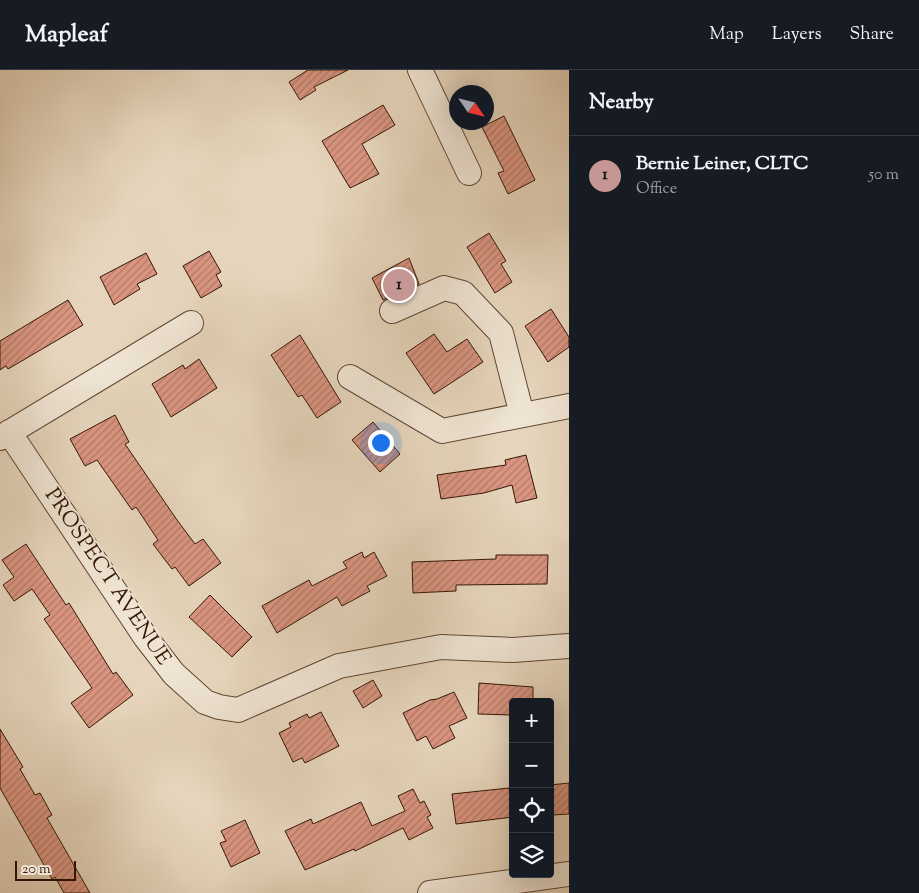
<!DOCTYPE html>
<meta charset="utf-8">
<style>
body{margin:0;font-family:"Sorts Mill Goudy",serif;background:#242831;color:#f1f3f6}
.controls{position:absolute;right:15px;bottom:15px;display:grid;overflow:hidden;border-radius:5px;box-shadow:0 5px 20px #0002}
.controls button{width:45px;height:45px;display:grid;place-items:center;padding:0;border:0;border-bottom:1px solid #363941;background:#171b24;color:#f1f3f6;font:25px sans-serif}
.compass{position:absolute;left:449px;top:15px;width:45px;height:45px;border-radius:50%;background:#171b24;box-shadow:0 5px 20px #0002;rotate:125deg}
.scale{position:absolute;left:15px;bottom:12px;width:61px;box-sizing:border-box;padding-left:5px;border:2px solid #351604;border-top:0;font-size:14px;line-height:18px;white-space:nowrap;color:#351604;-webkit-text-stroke:4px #efe4d3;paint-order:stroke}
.you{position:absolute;left:380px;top:372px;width:18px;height:18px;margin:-12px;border:4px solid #fff;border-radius:50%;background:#1a73e8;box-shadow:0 0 0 8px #1a73e833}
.badge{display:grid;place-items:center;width:32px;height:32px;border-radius:50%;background:#c59692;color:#111;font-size:16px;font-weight:700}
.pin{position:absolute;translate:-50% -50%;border:2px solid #fff;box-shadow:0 1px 5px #0006}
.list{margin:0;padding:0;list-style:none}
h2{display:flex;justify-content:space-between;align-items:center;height:65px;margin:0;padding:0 20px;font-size:21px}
h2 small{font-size:16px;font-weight:400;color:#9ea1a6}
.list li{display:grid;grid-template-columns:32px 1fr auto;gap:15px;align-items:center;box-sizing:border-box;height:80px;padding:0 20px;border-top:1px solid #363941}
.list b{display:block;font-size:19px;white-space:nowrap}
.list p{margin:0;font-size:16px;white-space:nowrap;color:#9ea1a6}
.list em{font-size:16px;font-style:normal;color:#9ea1a6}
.icon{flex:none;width:28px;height:28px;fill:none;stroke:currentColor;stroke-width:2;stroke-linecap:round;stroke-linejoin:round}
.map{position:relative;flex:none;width:569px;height:823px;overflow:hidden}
header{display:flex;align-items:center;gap:30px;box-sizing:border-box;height:70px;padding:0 25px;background:#171b24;border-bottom:1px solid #363941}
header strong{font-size:24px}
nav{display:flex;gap:28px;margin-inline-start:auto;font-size:18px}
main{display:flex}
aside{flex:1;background:#171b24}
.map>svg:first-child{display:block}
.building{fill:url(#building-hatch);stroke:#351604}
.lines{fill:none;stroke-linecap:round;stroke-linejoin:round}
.minor-casing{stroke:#614632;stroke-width:26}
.minor{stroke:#efe4d3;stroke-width:24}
.labels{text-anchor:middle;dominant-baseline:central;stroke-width:4;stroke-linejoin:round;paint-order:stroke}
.street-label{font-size:21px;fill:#351604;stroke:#efe4d3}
</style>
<header>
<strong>Mapleaf</strong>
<nav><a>Map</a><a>Layers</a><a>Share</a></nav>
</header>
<main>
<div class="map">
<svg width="569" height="823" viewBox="0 0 569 823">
<defs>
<pattern id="building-hatch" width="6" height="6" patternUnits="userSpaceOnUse" patternTransform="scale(1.25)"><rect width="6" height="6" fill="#da9581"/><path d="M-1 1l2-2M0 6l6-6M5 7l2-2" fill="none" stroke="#b27967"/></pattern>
</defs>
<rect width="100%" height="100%" fill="#e6d5bc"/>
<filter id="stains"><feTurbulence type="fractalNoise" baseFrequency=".004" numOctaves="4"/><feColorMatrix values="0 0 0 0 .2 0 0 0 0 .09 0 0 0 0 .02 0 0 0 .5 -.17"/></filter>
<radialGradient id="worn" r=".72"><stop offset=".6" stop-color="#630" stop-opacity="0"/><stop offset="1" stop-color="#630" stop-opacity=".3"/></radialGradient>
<!-- building -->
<path class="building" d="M308,0H348L314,17L316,20L300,30L289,12Z
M383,35L395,55L362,74L379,104L350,118L322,71Z
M504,46L535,110L508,124L498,103L504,101L482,57Z
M489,163L506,191L501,194L512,212L495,223L467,177Z
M209,181L221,202L216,205L222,216L201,228L183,196Z
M146,183L157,204L137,214L140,219L114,235L100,207Z
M409,188L419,214L383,230L372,208Z
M68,230L83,255L8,299L6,296L0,300V271Z
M551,239L569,267V277L548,292L525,256Z
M434,264L447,282L467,269L483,292L434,324L406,283Z
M300,265L341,332L317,348L302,325L298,327L271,285Z
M199,289L217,318L171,347L152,314L183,295L185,299Z
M115,345L129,372L125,374L177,450L195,474L203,469L221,493L189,516L175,497L172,499L153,474L158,470L136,437L132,440L97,390L85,396L70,369Z
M373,352L400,384L380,402L352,370Z
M526,385L537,428L516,433L512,415L484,423L441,429L437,405L506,395L505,390Z
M26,474L66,535L69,533L113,604L116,602L133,625L89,658L71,633L92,618L44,549L50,545L32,519L14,531L3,515L14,507L2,490Z
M362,482L364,488L374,482L387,506L367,516L370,521L342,536L337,527L277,563L262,536L309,510L312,516L347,498L343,492Z
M496,485H548L547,514L456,515V521L413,523L412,492L496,489Z
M210,525L252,567L232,587L189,547Z
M373,610L382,626L363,638L353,621Z
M479,613L533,617V632H513V645L478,644Z
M454,622L467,648L449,656L455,668L433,679L426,666L417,671L403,643L430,630L437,629Z
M321,642L339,676L305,693L302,688L293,692L279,663L291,657L289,653L307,644L309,648Z
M0,659L23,697L20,699L35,725L40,723L52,745L47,748L90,823H64L55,807L52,809L0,718Z
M569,713V744L553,745V741H550V715Z
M509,718L513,747L456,754L452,724Z
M413,719L420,733L424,731L431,745L427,747L433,758L409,770L403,758L355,781L354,779L305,800L285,761L311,749L313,754L361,732L372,756L405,741L398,726Z
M245,750L260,783L231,797L220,773L226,771L221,761Z"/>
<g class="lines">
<defs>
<path id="minor" d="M420,0L469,103
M392,241L444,218L463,223L501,263L522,345
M350,307L442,361L569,336
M9,362L146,568L174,604L205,632L219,637L238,640L339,596L441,577L513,580L569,576
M0,368L191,253
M430,823L569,804"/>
</defs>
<!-- minor casing -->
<use href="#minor" class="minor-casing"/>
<!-- minor -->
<use href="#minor" class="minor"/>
</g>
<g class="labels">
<!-- street labels -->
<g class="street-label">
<text transform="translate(107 507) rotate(56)">PROSPECT AVENUE</text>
</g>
</g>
<rect width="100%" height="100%" filter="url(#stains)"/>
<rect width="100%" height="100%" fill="url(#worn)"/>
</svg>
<div class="controls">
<button>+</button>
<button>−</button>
<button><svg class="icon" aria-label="locate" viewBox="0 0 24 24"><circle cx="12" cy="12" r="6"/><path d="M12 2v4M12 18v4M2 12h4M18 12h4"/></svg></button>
<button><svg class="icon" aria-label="layers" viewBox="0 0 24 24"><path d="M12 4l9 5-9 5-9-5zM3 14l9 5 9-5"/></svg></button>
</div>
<svg class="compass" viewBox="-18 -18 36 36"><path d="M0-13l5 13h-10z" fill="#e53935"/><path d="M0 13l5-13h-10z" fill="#9ea1a6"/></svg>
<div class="scale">20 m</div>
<div class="you"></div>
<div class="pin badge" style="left:399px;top:215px">1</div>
</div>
<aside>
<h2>Nearby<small></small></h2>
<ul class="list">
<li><span class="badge">1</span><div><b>Bernie Leiner, CLTC</b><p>Office</p></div><em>50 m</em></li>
</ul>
</aside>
</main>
